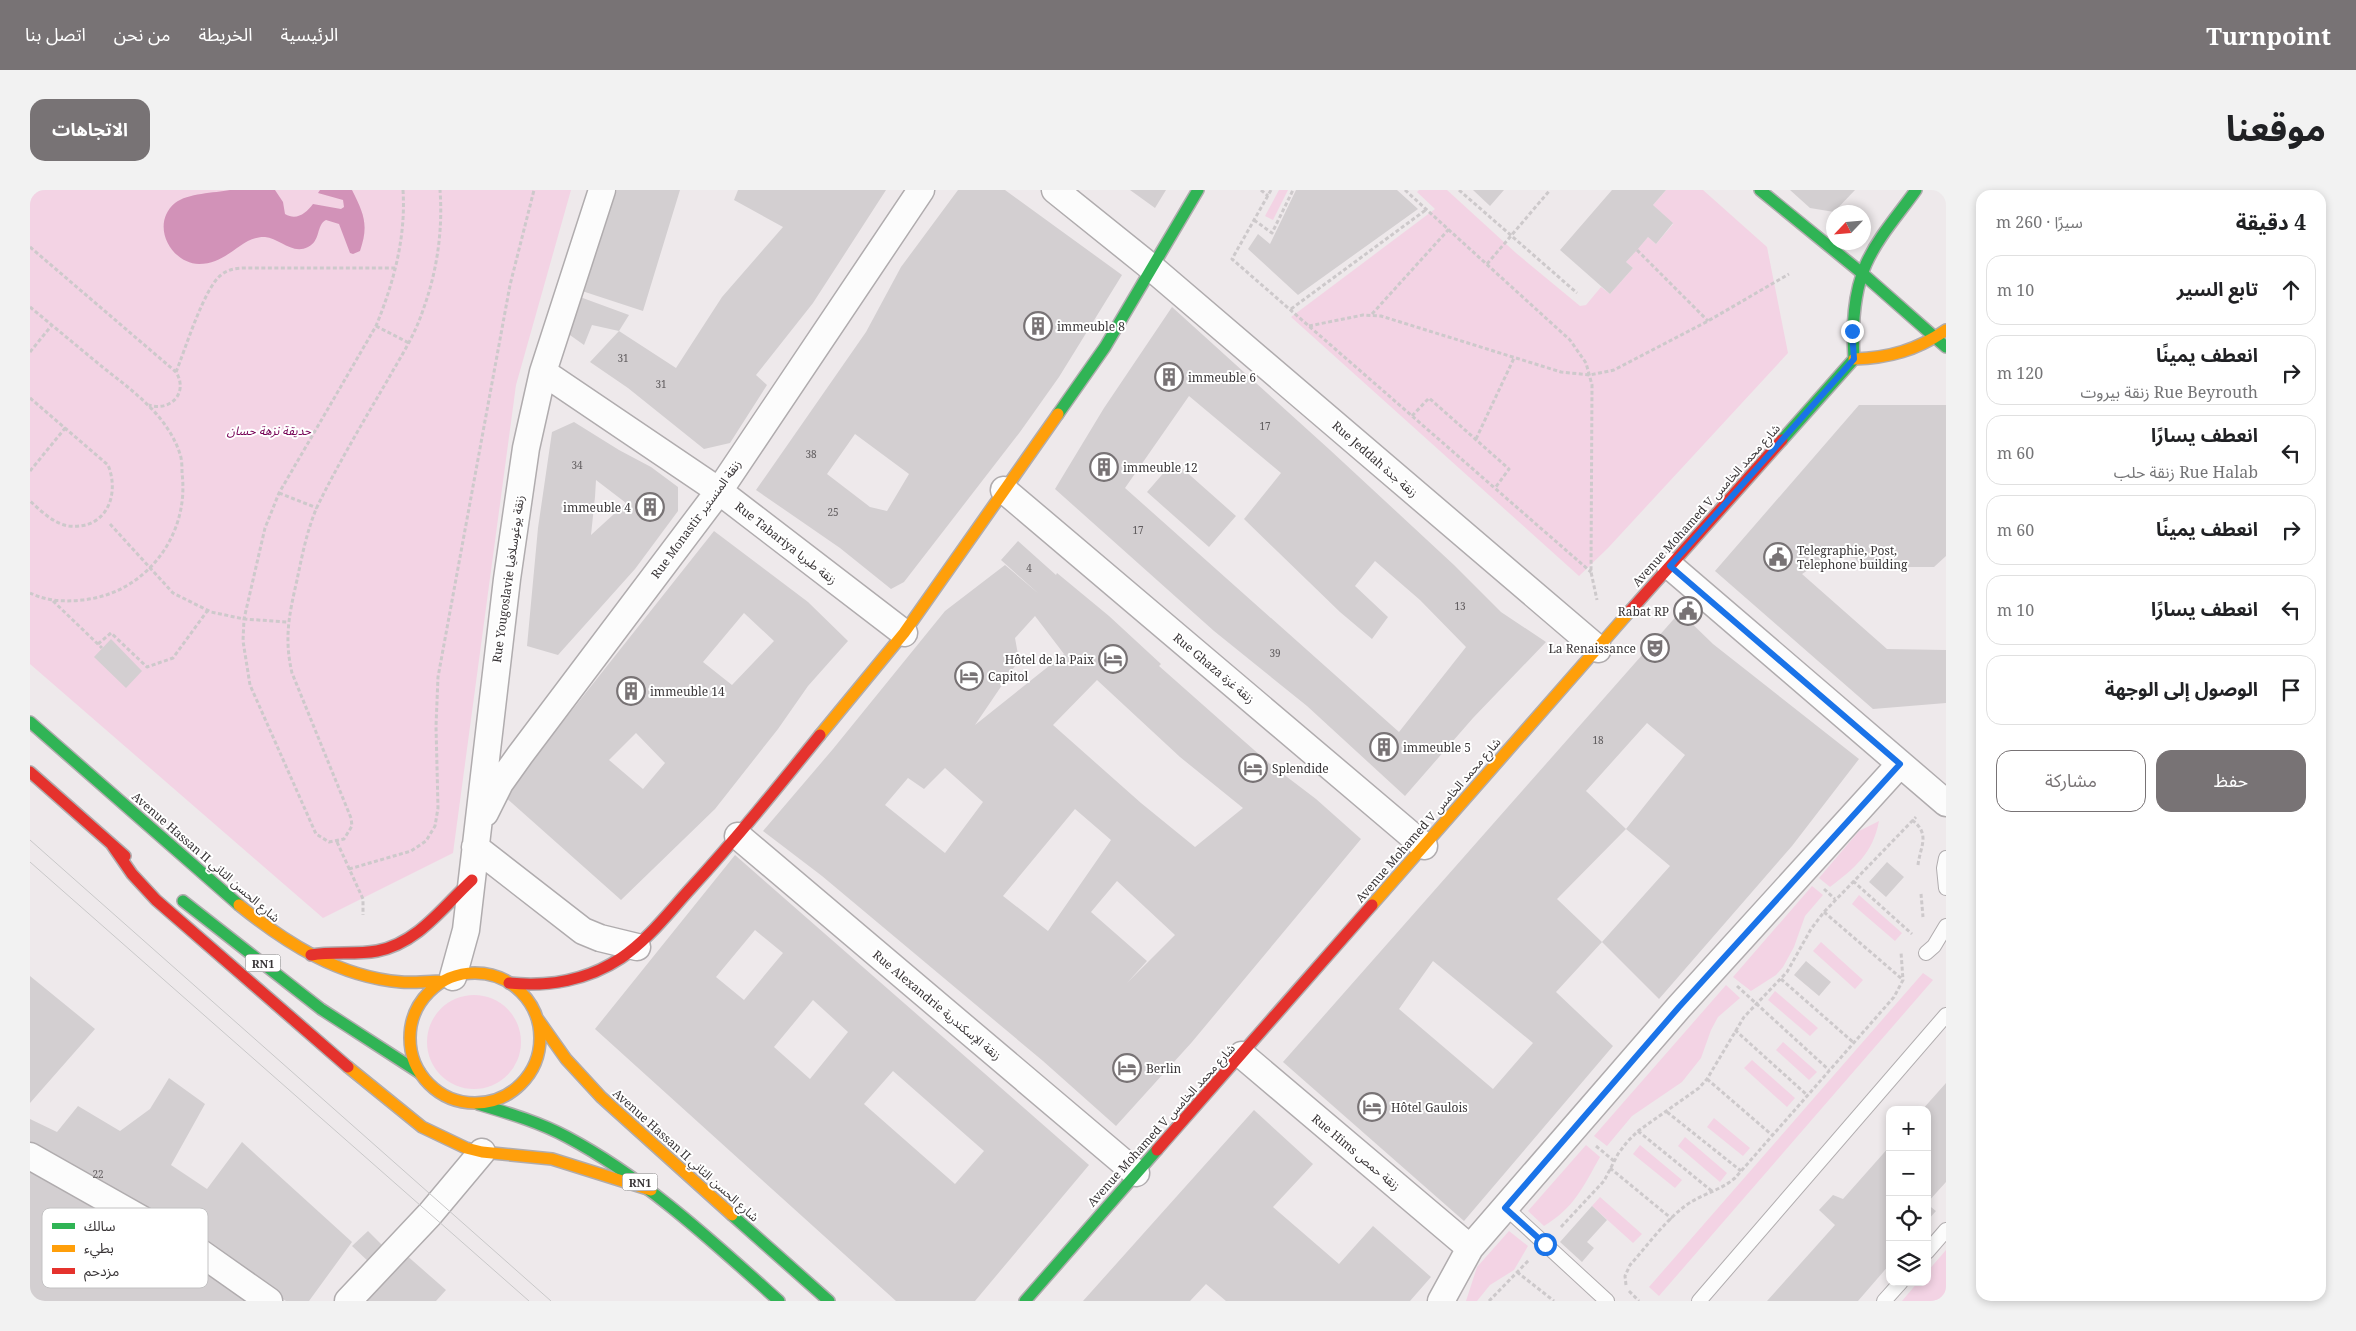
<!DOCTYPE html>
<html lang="ar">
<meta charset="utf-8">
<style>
body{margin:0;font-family:"Noto Serif","Noto Sans Arabic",serif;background:#f2f2f2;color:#202124;direction:rtl}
.controls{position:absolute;right:15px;bottom:15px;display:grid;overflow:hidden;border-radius:10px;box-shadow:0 2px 8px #0003}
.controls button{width:45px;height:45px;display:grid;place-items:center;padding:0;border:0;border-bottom:1px solid #e0e0e0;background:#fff;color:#202124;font:25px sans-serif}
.compass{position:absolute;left:1796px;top:15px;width:45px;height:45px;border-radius:50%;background:#fff;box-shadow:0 2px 8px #0003;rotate:244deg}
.stop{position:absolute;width:15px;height:15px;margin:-11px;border:4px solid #1a73e8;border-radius:50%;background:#fff}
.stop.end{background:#1a73e8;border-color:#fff;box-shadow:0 1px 5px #0008}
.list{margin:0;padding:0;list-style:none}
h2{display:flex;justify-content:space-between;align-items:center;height:65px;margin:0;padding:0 20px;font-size:21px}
h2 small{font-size:16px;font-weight:400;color:#757577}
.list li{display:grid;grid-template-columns:32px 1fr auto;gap:15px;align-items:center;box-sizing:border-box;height:70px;margin:0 10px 10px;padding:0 10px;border:1px solid #e0e0e0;border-radius:15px}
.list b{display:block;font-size:19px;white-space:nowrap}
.list p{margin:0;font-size:16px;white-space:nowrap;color:#757577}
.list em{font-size:16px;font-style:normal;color:#757577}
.actions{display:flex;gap:10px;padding:15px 20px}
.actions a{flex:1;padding:11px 0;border:1px solid #787375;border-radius:15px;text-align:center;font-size:18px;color:#787375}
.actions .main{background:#787375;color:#fff}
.icon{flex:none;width:28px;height:28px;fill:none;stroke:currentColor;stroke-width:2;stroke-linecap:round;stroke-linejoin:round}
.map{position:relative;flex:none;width:1916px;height:1111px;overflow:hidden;direction:ltr;border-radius:15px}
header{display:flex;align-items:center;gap:30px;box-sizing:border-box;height:70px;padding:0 25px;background:#787375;color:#fff}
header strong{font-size:24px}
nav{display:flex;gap:28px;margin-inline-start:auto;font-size:18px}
.intro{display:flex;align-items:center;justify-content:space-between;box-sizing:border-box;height:120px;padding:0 30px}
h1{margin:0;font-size:35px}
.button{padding:12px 22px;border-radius:15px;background:#787375;color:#fff;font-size:18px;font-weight:700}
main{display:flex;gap:30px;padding:0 30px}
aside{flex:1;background:#fff;border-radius:15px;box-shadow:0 2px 8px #0003}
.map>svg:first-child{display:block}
.green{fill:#f3d3e4}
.water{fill:#d292b8}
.building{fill:#d3cfd1;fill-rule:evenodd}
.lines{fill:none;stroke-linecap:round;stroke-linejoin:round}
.lane-casing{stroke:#b0acae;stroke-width:16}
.street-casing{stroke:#b0acae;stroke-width:29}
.fast-casing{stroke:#b0acae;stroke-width:14}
.slow-casing{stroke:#b0acae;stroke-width:14}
.jam-casing{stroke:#b0acae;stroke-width:14}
.path{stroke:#cdc9cb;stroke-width:3;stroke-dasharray:4 2.5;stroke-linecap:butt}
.lane{stroke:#fcfcfc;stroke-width:14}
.street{stroke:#fcfcfc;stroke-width:26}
.fast{stroke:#30b455;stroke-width:11}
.slow{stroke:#ff9f0a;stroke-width:11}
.jam{stroke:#e5322d;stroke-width:11}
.tram{stroke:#c9c8c9;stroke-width:1}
.route{stroke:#1a73e8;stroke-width:6}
.labels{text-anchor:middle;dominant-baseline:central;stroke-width:4;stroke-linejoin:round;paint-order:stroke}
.number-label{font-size:10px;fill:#5f5b5d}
.shield{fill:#fff;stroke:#747172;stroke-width:1}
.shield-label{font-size:11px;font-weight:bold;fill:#383436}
.poi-label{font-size:12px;fill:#383436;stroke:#fff;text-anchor:start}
.park-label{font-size:12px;font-style:italic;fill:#750054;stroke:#fff}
.street-label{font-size:12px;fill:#383436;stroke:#fff}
.key{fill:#fff;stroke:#c3c2c3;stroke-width:1}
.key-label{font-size:14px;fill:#383436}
</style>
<header>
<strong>Turnpoint</strong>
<nav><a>الرئيسية</a><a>الخريطة</a><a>من نحن</a><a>اتصل بنا</a></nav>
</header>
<div class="intro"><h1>موقعنا</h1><a class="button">الاتجاهات</a></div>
<main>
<aside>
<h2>4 دقيقة<small>سيرًا · 260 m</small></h2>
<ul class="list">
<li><svg class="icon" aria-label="ahead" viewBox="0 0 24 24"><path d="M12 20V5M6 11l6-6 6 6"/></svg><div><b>تابع السير</b></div><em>10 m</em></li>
<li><svg class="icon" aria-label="right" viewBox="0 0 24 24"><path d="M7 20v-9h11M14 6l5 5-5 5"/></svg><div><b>انعطف يمينًا</b><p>Rue Beyrouth زنقة بيروت</p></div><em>120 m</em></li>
<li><svg class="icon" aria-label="left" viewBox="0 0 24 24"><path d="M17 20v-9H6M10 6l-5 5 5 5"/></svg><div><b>انعطف يسارًا</b><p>Rue Halab زنقة حلب</p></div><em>60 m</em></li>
<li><svg class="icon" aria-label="right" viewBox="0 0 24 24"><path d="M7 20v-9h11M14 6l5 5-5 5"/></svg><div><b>انعطف يمينًا</b></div><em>60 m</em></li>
<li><svg class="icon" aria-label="left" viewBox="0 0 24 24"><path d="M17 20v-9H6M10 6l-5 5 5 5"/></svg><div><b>انعطف يسارًا</b></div><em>10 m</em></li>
<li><svg class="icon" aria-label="arrive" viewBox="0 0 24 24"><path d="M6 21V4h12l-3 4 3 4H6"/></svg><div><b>الوصول إلى الوجهة</b></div></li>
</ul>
<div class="actions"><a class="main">حفظ</a><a>مشاركة</a></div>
</aside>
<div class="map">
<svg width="1916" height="1111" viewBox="0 0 1916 1111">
<rect width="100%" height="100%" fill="#eee9eb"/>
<!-- green -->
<path class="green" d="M0,0H541L486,195L423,663L293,728L0,474Z
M1249,0H1258L1243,30L1235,26Z
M1389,0H1417L1486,63L1550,116L1556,115L1571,97L1580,104L1603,78L1596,72L1618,47L1626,54L1643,34L1623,15L1636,0H1673L1737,57L1758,163L1578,358L1549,386L1261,127L1405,19L1387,2Z
M1849,631C1843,663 1825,678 1800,697L1789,688L1829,641Z
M1782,696L1793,705L1775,726L1764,757L1753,777L1746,785L1721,801L1703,787Z
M1829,705L1872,743L1865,751L1822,714Z
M1791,752L1833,790L1825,799L1783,761Z
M1893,783L1903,790L1629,1106L1619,1097Z
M1696,795L1710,808L1688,827L1681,840L1671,868L1652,892L1602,926L1577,956L1564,946Z
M1745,801L1788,838L1780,846L1738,810Z
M397 852a47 47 0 1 1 94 0a47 47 0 1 1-94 0Z
M1753,852L1787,882L1779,890L1746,860Z
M1722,870L1765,908L1757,917L1714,878Z
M1684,928L1720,958L1713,966L1677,937Z
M1655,947L1697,983L1690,992L1648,956Z
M1556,955L1570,967C1553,997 1544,1018 1514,1036L1498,1021Z
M1610,955L1652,990L1645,998L1603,964Z
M1570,1007L1612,1044L1603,1053L1562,1016Z
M1479,1041L1498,1056L1484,1080L1460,1095L1447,1111H1436L1447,1077Z
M1916,1060V1111H1872L1888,1092H1897V1082Z"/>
<!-- water -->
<path class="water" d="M200,0H245L253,12L255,24C267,31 276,23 283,14L311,19L314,17L313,10L288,3L290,0H322C334,24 339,35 330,61L323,64L320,63L309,34L296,30C286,35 291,51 278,57C262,65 249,48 235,47C210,46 199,74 169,74C140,73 120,34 145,13C158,3 184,3 200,0Z"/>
<!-- building -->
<path class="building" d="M587,0H650L613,121L552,101Z
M708,0H856L783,113L726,185L737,195L700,253L674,259L598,198L560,172L589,141L646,178L692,107L753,37L704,10Z
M928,0H975L1092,85L1029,187L990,242L874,392L861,399L810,358L726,300L836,142L871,77ZM825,244L879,284L857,321L840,317L797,284Z
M1100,0H1136L1125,18Z
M1266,0H1367L1388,19L1268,105L1218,59L1228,44L1240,54Z
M1443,0H1474L1460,16Z
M1582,0H1636L1623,15L1643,33L1626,54L1618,47L1607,60L1596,72L1603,78L1580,104L1530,60Z
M1760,0H1825L1804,22L1780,18Z
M550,107L599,125L589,141L562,135L554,155L537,143Z
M1142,117L1300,260L1424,375L1471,422L1516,452L1443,528L1375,606L1277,516L1184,441L1025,299L1074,218ZM1159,206L1251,283L1214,329L1310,422L1342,449L1358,427L1325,396L1345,371L1390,410L1436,457L1369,542L1095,298Z
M1829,215H1916V366L1904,377H1831L1825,368L1801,365L1772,384L1857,459L1916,460V513L1843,519L1685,381Z
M544,232L589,260L621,277L648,297V321L605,379L528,465L497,456L508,338L522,242ZM566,290L596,313L561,345L565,307Z
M1144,271L1206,326L1179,357L1117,302Z
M684,341L778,412L818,451L778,496L748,539L685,619L591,710L474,606ZM714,423L744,451L702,495L673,472ZM606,543L635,573L613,599L579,570Z
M988,351L1026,385L1027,383L1079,426L1131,474L1129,476L1190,530L1240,574L1286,609L1331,649L1162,852L1086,936L1013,871L792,686L733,641L803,559L915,421L975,375L1009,404L971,370ZM1005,426L1034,464L945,535L989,470L985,448ZM1067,490L1150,567L1213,618L1165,657L1111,613L1023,535ZM915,578L953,612L915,663L855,615L878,588L894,599ZM1045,619L1081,650L1018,741L973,706ZM1087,691L1145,745L1097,793L1117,771L1061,722Z
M1650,422L1683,454L1829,569L1762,656L1629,809L1572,752L1640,676L1596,639L1655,565L1617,533L1556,601L1596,639L1527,709L1572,752L1526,802L1583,856L1434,1031L1253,872ZM1403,771L1503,853L1463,899L1369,819Z
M81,449L112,481L96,498L64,467Z
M705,665L1059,975L945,1111H866L565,839ZM725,740L753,763L714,810L686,787ZM783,810L818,842L780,889L744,857ZM863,881L954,961L925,994L834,914Z
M1857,672L1874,687L1856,707L1839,692Z
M1776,771L1801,792L1789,806L1764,785Z
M0,786L65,839L0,913Z
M139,888L175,914L141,975L177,999L212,952L322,1052L279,1111H256L150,1043L0,956V929L27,942L48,916L90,941L120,919Z
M1916,893V992L1897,1013V920H1892Z
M1224,920L1283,974L1243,1017L1309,1074L1343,1036L1401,1087L1380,1111H1196L1176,1094L1160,1111H1053Z
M1860,956V1074L1828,1111H1737L1805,1035L1789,1020L1803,1005L1813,1009Z
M0,980L150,1062L220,1111H0Z
M1897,1014L1906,1021L1897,1031Z
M1562,1016L1577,1030L1557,1052L1564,1058L1552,1072L1530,1052Z
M338,1041L356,1059L341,1074L322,1056Z
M375,1064L416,1100L406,1111H334Z"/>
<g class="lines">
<defs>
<path id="lane" d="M1916,668L1914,678L1916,698
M1896,763L1904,756L1916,736
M1475,1017L1577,1111
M1897,1062L1916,1040
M1669,1111L1916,825
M1854,1111L1871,1092"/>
<path id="street" d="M1025,0L1122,78L1568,459
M513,182L689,301L874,443
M974,300L1394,656
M1640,376L1916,613
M455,623L470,593L490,565L689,301L891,0
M708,646L1106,983
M445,657L553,741L570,748L607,757
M423,787L436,740L477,389L496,258L513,182L572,0
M1212,865L1440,1058
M0,966L168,1061L239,1111
M318,1111L400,1024L452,962
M1411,1111L1440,1058L1649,817L1870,574"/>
<path id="fast" d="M1730,0L1833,84L1916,157
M1028,224L1075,157L1168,0
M1752,250L1824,169C1822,137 1823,104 1836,74C1848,47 1869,24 1886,0
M0,532L209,715
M153,711L291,819L390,883
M448,914C478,923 509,932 537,947C616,989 682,1051 749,1111
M702,1025L799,1111
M995,1111L1127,960"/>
<path id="slow" d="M1824,169C1859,168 1887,160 1916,140
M790,545L874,443L1028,224
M209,715C256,753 309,787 371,792C384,793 399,791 413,791
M1342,715L1600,421
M380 848a65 65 0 1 1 130 0a65 65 0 1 1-130 0Z
M507,828L536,869L571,907L702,1025
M318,877L392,937L436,958L452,962L522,969L621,1000"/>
<path id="jam" d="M1600,421L1752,250
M0,582L95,666
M82,655L102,684L126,710L318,877
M281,765C303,761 325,765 347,761C388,753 413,717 442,690
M479,793C518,797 558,790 591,768C618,750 639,722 661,698C706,649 748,597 790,545
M1127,960L1342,715"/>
</defs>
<!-- lane casing -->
<use href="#lane" class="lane-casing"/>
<!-- street casing -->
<use href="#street" class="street-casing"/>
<!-- fast casing -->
<use href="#fast" class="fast-casing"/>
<!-- slow casing -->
<use href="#slow" class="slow-casing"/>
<!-- jam casing -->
<use href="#jam" class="jam-casing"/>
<!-- path -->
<path class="path" d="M373,0C376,47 364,92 346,136L249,303L235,338L214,429L213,451L220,495L286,644L299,652L314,649L322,636L321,628L262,483C254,448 259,425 267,390C272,366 277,340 287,317C308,274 333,232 357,191C370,168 385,145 393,120C407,82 413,40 410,0
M1231,0L1238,6
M1241,0L1202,69L1561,382
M1375,0L1540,150L1556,173L1562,195L1561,382L1567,410
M1429,0L1547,103
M1224,30L1242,43L1263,0
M0,57L146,182C159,203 140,222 119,215
M1607,60L1678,131
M1457,74L1520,0
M0,117C23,136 47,156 70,175C101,200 137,224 150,264C152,270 152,277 152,283C160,346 115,404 52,410C33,412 17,411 0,403
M1261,119L1397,19
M1342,124L1419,39
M346,136L379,153
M1279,136L1333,125L1351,126L1531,182L1560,185L1584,180L1678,131L1759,84
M0,162L22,135
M146,182C155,160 174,98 191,85C198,79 207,78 217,78H366
M0,208L78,275C90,304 77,340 39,336C24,334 11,321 0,311
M1382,226L1399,208L1479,279L1465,298
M1446,249L1484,168
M0,281L36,237
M249,303L287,318
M80,334L143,403L181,422L214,429L257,432
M23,411L72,458
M68,454L81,443L117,477L143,468L178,420
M1882,630C1901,644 1890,657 1888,675
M307,652L333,709V725
M319,679L381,661L396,651L405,636L408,618L406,536L408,487L480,95L504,0
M1823,691L1882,744
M1794,699L1805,709
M1891,704L1893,727
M1794,722L1872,789
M1751,789L1824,853
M1707,796L1799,880
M1705,840L1777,905
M1677,889L1742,945
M1637,922L1711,981
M1608,941L1683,1002
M1566,956L1584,971
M1580,978L1642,1029
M1531,1037L1574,991L1588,964L1597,952L1608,941L1669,898L1677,889L1714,827L1757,782L1781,739L1794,722L1886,627
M1487,1082L1524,1111
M1596,1095L1595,1086L1600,1075C1617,1056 1634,1032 1655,1016C1671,1004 1690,1001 1705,988L1864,807L1873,790L1871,762
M1599,1101L1609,1111
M1459,1111L1499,1070"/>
<!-- lane -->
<use href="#lane" class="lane"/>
<!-- street -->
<use href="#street" class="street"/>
<!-- fast -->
<use href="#fast" class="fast"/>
<!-- slow -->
<use href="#slow" class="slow"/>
<!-- jam -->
<use href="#jam" class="jam"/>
<!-- tram -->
<path class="tram" d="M0,650L521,1111
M0,672L499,1111"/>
</g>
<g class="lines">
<!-- route -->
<path class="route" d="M1515,1054L1475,1018L1649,817L1870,574L1640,376L1824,169L1822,141"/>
</g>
<!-- icons -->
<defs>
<symbol id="building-ring" viewBox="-11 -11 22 22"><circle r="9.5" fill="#fff" stroke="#787375" stroke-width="1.5"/><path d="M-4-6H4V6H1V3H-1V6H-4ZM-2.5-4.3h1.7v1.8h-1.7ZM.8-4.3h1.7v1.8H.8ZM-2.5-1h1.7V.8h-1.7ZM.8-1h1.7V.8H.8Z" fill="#787375"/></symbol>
<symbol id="civic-ring" viewBox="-11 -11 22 22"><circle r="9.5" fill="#fff" stroke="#787375" stroke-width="1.5"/><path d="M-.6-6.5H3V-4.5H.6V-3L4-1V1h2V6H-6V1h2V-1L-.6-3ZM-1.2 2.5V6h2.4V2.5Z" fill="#787375"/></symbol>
<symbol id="theatre-ring" viewBox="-11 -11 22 22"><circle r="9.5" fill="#fff" stroke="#787375" stroke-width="1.5"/><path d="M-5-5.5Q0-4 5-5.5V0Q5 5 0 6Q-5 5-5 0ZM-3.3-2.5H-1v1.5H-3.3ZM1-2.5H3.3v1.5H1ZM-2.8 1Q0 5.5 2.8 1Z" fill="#787375"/></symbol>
<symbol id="hotel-ring" viewBox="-11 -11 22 22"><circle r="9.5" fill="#fff" stroke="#787375" stroke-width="1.5"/><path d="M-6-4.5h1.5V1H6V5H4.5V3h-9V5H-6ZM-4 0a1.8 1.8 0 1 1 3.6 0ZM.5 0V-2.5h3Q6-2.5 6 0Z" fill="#787375"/></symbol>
</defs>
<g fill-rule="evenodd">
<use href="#building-ring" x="992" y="120" width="32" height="32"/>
<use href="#building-ring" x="1123" y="171" width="32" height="32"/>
<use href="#building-ring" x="1058" y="261" width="32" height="32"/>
<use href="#building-ring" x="604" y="301" width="32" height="32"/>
<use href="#civic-ring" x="1732" y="351" width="32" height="32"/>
<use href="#civic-ring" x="1642" y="405" width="32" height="32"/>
<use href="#theatre-ring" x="1609" y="442" width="32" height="32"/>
<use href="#hotel-ring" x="1067" y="453" width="32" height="32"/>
<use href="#hotel-ring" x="923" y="470" width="32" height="32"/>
<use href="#building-ring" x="585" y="485" width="32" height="32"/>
<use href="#building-ring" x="1338" y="541" width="32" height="32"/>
<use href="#hotel-ring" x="1207" y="562" width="32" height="32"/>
<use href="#hotel-ring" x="1081" y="862" width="32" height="32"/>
<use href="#hotel-ring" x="1326" y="901" width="32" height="32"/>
</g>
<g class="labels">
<!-- number labels -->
<g class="number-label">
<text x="593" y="168">31</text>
<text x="631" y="194">31</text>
<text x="1235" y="236">17</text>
<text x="781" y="264">38</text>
<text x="547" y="275">34</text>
<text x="803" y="322">25</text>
<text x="1108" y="340">17</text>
<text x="999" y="378">4</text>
<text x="1430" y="416">13</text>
<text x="1245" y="463">39</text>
<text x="1568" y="550">18</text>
<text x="68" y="984">22</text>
</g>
<!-- shield labels -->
<g class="shield">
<rect x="215.5" y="764.5" width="35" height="17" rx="4"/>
<rect x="592.5" y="983.5" width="35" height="17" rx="4"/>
</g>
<g class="shield-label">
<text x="233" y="773">RN1</text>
<text x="610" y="992">RN1</text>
</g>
<!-- poi labels -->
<g class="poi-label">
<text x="1027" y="136">immeuble 8</text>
<text x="1158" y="187">immeuble 6</text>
<text x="1093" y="277">immeuble 12</text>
<text x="601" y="317" text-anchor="end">immeuble 4</text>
<text x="1767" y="360">Telegraphie, Post,<tspan x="1767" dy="14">Telephone building</tspan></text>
<text x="1639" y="421" text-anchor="end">Rabat RP</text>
<text x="1606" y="458" text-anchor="end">La Renaissance</text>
<text x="1064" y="469" text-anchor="end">Hôtel de la Paix</text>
<text x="958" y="486">Capitol</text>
<text x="620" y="501">immeuble 14</text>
<text x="1373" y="557">immeuble 5</text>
<text x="1242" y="578">Splendide</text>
<text x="1116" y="878">Berlin</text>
<text x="1361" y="917">Hôtel Gaulois</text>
</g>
<!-- park labels -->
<g class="park-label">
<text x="239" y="240">حديقة نزهة حسان</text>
</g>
<!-- street labels -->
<g class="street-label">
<text transform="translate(1345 269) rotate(41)">Rue Jeddah زنقة جدة</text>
<text transform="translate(1676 315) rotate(-48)">Avenue Mohamed V شارع محمد الخامس</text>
<text transform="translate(666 329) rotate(-54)">Rue Monastir زنقة المنستير</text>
<text transform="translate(756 353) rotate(38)">Rue Tabariya زنقة طبريا</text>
<text transform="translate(478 389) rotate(-82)">Rue Yougoslavie زنقة يوغوسلافيا</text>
<text transform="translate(1184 478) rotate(40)">Rue Ghaza زنقة غزة</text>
<text transform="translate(1398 630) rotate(-49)">Avenue Mohamed V شارع محمد الخامس</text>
<text transform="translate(176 667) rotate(41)">Avenue Hassan II شارع الحسن الثاني</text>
<text transform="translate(907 815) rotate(40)">Rue Alexandrie زنقة الإسكندرية</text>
<text transform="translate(1131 935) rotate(-48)">Avenue Mohamed V شارع محمد الخامس</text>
<text transform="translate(1326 962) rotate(40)">Rue Hims زنقة حمص</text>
<text transform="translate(656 965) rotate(42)">Avenue Hassan II شارع الحسن الثاني</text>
</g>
</g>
<!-- legend -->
<rect x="12" y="1018" width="166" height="80" rx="8" class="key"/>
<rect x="22" y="1033" width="23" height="6" fill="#30b455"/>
<rect x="22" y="1055" width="23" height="7" fill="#ff9f0a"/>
<rect x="22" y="1078" width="23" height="6" fill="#e5322d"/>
<g class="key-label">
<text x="54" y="1041">سالك</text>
<text x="54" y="1063">بطيء</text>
<text x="54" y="1086">مزدحم</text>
</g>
</svg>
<div class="controls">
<button>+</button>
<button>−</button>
<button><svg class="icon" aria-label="locate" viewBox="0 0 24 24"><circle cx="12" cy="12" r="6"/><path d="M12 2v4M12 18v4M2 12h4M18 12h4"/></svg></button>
<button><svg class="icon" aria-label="layers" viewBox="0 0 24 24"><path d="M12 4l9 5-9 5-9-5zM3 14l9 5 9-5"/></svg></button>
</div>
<svg class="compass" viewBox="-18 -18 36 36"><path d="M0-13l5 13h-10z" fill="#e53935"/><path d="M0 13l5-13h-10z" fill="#757577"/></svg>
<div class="stop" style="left:1515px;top:1054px"></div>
<div class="stop end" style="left:1822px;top:141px"></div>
</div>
</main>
